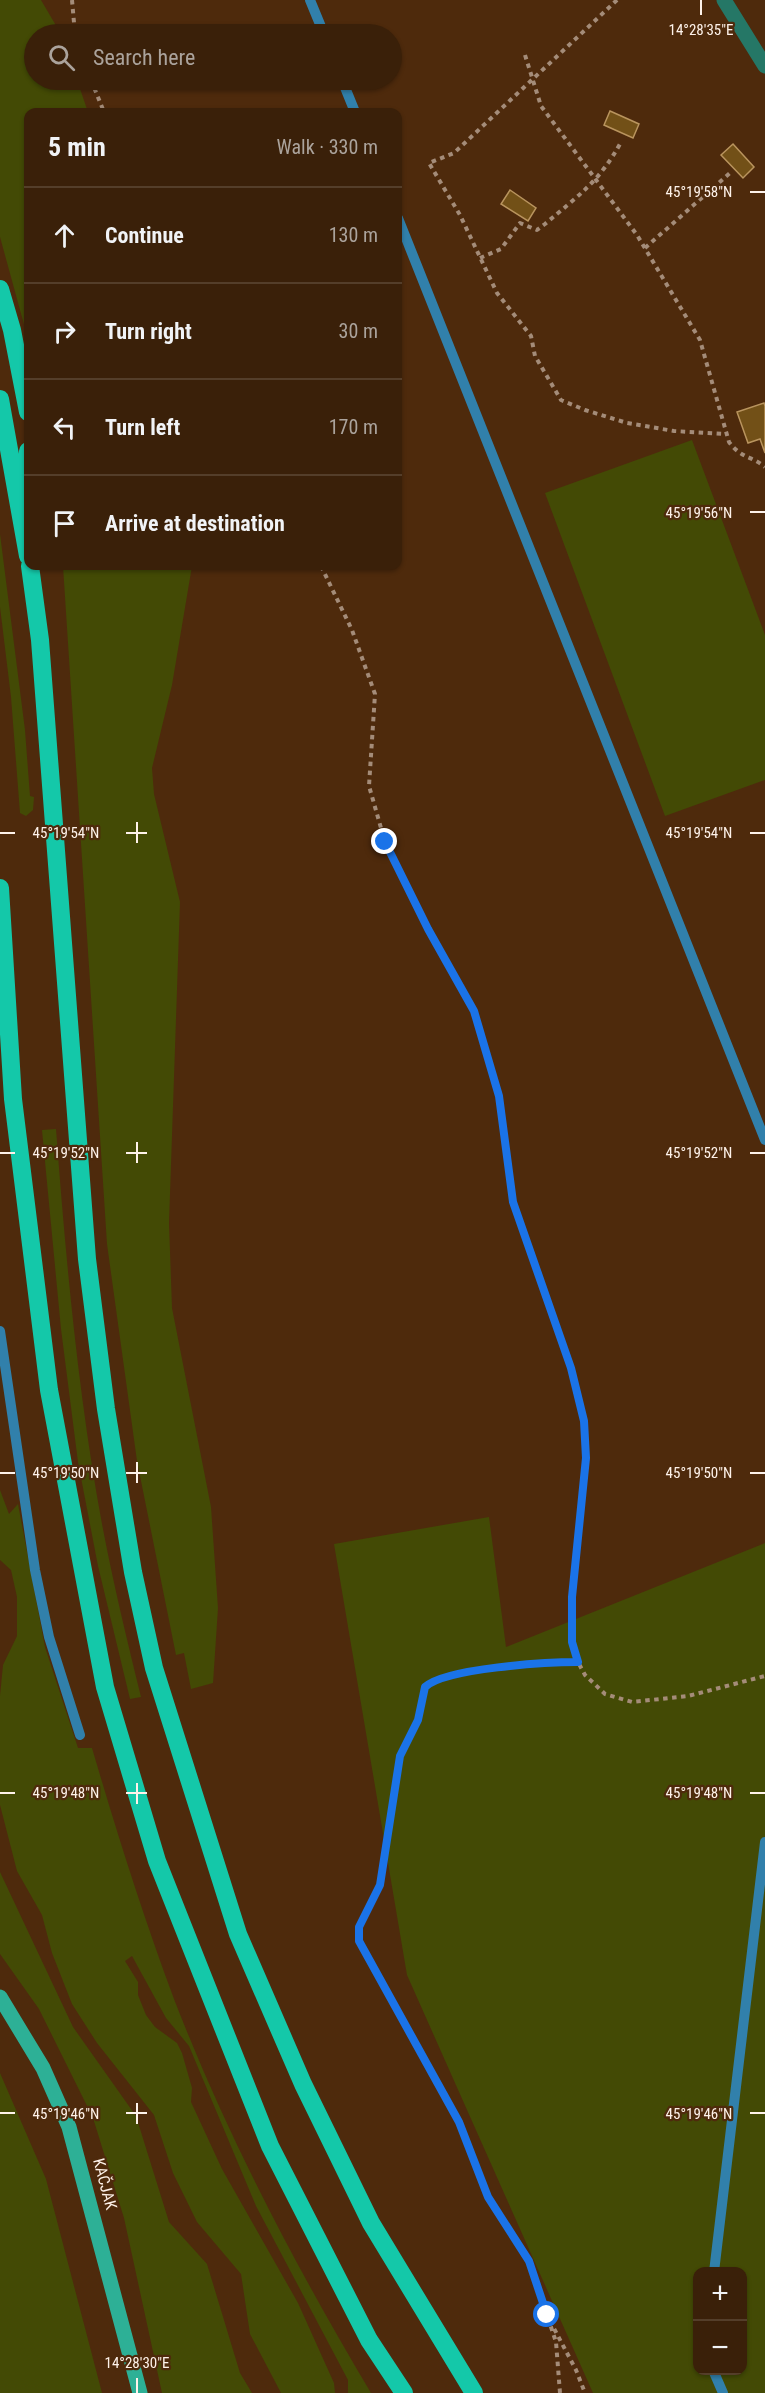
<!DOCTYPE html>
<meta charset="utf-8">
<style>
body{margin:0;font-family:"Roboto Condensed",sans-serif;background:#452d17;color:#f1f3f6}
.controls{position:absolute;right:18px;bottom:18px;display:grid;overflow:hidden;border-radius:12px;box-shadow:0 2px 4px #0004}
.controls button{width:54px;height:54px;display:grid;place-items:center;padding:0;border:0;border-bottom:2px solid #543e2a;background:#3a2009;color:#f1f3f6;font:30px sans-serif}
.stop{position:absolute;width:18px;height:18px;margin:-14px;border:4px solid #1a73e8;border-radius:50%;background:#fff}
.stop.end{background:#1a73e8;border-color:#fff;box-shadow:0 2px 6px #0008}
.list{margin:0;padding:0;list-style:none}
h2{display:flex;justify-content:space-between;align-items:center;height:78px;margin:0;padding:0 24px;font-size:26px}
h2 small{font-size:20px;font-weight:400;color:#aba39c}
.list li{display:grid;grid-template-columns:39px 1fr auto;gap:18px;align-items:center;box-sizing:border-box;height:96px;padding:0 24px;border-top:2px solid #543e2a}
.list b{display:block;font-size:22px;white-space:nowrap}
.list em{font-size:20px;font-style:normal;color:#aba39c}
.icon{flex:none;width:33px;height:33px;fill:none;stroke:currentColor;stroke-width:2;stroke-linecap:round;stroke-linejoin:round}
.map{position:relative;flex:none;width:765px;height:2393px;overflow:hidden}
.search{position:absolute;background:#3a2009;box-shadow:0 2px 4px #0004;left:24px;top:24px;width:378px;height:66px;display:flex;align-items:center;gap:15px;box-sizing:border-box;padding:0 21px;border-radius:33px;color:#aba39c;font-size:22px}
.panel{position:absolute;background:#3a2009;box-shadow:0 2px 4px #0004;left:24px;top:108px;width:378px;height:462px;border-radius:12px}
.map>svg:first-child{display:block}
.green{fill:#434a05;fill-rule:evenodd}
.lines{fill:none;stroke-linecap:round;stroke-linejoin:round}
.stream{stroke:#3180ab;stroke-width:10}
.building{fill:#725017;stroke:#b9945e;stroke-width:1.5}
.path{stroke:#a48c79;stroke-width:4;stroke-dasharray:4.5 4.5;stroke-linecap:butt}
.minor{stroke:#257766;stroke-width:15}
.major{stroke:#2db096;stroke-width:15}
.highway{stroke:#14c8a9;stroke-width:18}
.route{stroke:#1a73e8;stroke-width:8}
.ticks{fill:none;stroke:#fef2ea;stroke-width:2}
.labels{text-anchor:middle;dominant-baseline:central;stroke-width:4.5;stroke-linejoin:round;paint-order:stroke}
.street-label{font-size:16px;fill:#fef2ea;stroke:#4e2a0c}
.ticks-label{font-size:15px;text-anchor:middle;fill:#fef2ea;stroke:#4e2a0c;stroke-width:4.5;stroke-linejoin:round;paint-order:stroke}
</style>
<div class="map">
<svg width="765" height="2393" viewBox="0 0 765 2393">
<rect width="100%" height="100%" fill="#4e2a0c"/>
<!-- green -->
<path class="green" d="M0,0H41L61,34H34V80H77L88,112H28V339L0,237Z
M692,440L765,635V780L665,816L545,493Z
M0,534L25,730L30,796L34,797L33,810L26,816L20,813L11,697L0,607Z
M63,566H192L172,685L152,768L154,794L180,902L169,1223L172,1308L211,1507L218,1608L213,1683L191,1689L184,1653L176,1655L137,1461L107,1244Z
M56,1129C66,1261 78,1394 102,1524C113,1582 127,1640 141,1697L130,1699L98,1566L78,1462L61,1329L42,1130Z
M0,1490L9,1514L18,1504L45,1647L78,1748H92C117,1833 143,1916 174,1999C227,2136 296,2267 371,2393H348V2380L256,2206L189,2046L166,2018L132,1956L125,1961L138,1982V1995L146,2015L155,2027L177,2043L182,2053L192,2088L191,2102L222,2169L298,2303L334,2383L335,2393H281L250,2334L241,2274L197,2222L173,2173L154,2115L97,2043L72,2004L52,1953L42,1915L17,1871L0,1805V1696L3,1665L17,1636V1597L11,1570L0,1560Z
M489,1517L506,1647L765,1543V2393H593L407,1975L334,1544ZM698,2272H742V2370H698Z
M0,1872L73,2027L136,2116L169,2222L207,2264L240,2373L252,2393H162L124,2218L93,2118L39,2009L0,1954Z
M0,2073L46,2179L102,2393H0Z"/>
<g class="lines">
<!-- stream -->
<path class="stream" d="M310,0L324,34
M342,80L355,112
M398,218L765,1140
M0,1331L35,1570L49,1637L80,1735
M714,2272L765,1842
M713,2370L723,2393"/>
</g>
<!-- building -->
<path class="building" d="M610,111L639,124L633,138L604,125Z
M733,144L754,167L743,178L721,155Z
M510,190L536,208L528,221L501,204Z
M764,403L765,406V453L760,439L748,443L737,412Z"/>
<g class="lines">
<!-- path -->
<path class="path" d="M72,0L75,34
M617,0L454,153L429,163L460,215L497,293L531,336L535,356L561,400L585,410L627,423L674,431L727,434
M525,55L541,106L637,235L700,340L729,442C742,459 750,455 765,467
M91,80L104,112
M645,248L730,173
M480,258L501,249L520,223L537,230L545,224C578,196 600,181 621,142
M321,566L352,630L375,694L369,786L385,842L428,929L474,1011L499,1096L513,1202L571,1368L584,1421L586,1458L572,1597V1642L578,1662L585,1675L605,1694L632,1702L688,1696L765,1676
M550,2321L576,2370L585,2393
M560,2393L556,2342L529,2261L488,2197L459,2122L359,1941V1927L380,1885L400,1756L418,1721L425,1687C444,1668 548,1662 578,1662"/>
<!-- minor -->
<path class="minor" d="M724,0L765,66"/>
<!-- major -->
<path class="major" d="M0,1997L43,2068L69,2127L140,2393"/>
<!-- highway -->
<path class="highway" d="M0,289L12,330L28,412
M0,399L28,556
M26,499L28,451
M30,566L40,640L87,1259L106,1409L133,1572L154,1668L238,1934L303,2084L371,2223L474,2393
M0,888L13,1099L49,1390L105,1687L157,1861L270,2146L369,2340L404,2393"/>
</g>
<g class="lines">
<!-- route -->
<path class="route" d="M385,842L428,929L474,1011L499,1096L513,1202L571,1368L584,1421L586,1458L572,1597V1642L578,1662C548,1662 445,1668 425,1687L418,1720L400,1756L380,1885L359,1927V1941L459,2122L488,2197L529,2261L547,2315"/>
</g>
<!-- ticks -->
<path class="ticks" d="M701,0V15M750,192H765M750,512H765M137,822V843M0,833H15M126,833H147M750,833H765M137,1142V1163M0,1153H15M126,1153H147M750,1153H765M137,1462V1483M0,1473H15M126,1473H147M750,1473H765M137,1783V1804M0,1793H15M126,1793H147M750,1793H765M137,2103V2124M0,2113H15M126,2113H147M750,2113H765M137,2378V2393"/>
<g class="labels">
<!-- street labels -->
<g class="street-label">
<text transform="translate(105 2184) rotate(75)">KAČJAK</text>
</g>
</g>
<g class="ticks-label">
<text x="701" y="35">14°28'35"E</text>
<text x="699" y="197">45°19'58"N</text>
<text x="699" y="518">45°19'56"N</text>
<text x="66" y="838">45°19'54"N</text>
<text x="699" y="838">45°19'54"N</text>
<text x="66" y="1158">45°19'52"N</text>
<text x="699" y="1158">45°19'52"N</text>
<text x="66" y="1478">45°19'50"N</text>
<text x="699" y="1478">45°19'50"N</text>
<text x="66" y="1798">45°19'48"N</text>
<text x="699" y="1798">45°19'48"N</text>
<text x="66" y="2119">45°19'46"N</text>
<text x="699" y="2119">45°19'46"N</text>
<text x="137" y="2368">14°28'30"E</text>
</g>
</svg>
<div class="controls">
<button>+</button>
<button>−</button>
</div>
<div class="stop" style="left:547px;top:2315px"></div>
<div class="stop end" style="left:385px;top:842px"></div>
<div class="search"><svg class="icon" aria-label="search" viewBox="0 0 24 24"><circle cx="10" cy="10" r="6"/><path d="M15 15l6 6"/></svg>Search here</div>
<section class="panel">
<h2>5 min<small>Walk · 330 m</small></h2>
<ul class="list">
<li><svg class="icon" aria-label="ahead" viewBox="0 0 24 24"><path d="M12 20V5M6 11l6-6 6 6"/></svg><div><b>Continue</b></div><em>130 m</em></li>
<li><svg class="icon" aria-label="right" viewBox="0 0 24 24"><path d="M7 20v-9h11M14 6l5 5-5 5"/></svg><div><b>Turn right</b></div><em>30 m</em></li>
<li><svg class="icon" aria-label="left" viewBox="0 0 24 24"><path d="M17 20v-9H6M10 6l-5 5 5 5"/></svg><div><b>Turn left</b></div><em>170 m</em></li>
<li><svg class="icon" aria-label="arrive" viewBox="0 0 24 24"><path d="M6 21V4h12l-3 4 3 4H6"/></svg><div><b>Arrive at destination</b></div></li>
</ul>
</section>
</div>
